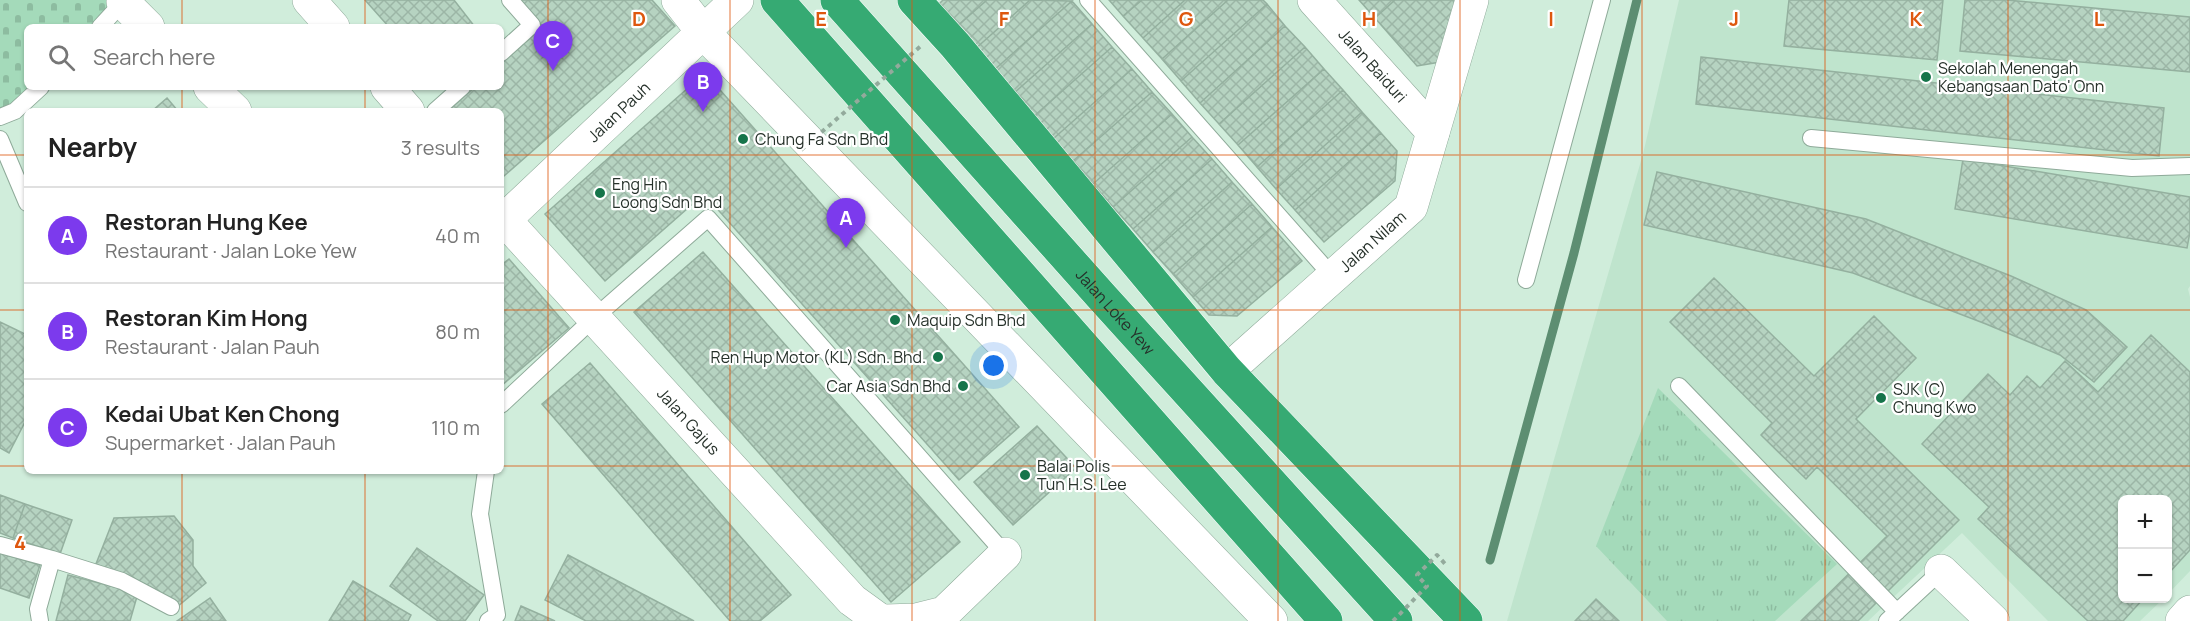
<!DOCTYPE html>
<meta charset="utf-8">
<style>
body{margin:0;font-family:Manrope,sans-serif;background:#f6f6f6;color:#222}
.controls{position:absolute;right:18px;bottom:18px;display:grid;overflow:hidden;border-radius:9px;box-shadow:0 2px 4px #0004}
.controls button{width:54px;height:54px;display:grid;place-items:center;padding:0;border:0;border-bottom:2px solid #e0e0e0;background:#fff;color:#222;font:30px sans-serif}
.you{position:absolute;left:994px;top:366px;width:21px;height:21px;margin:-15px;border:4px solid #fff;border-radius:50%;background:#1a73e8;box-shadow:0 0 0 9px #1a73e833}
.badge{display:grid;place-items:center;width:39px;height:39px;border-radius:50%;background:#7c3aed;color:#fff;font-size:20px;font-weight:700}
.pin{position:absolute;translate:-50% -50px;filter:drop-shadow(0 2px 3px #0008)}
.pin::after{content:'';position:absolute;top:32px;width:21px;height:18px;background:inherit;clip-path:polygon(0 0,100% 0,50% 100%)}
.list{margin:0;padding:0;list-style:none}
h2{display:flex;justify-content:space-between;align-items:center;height:78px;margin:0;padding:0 24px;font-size:26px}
h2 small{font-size:20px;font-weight:400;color:#767676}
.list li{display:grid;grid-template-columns:39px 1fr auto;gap:18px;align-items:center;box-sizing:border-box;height:96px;padding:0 24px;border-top:2px solid #e0e0e0}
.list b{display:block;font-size:22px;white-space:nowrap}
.list p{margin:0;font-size:20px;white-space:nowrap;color:#767676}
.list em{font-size:20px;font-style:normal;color:#767676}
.icon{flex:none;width:33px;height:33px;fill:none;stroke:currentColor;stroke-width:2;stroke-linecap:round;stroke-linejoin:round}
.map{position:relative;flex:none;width:2190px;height:621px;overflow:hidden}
.search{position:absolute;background:#fff;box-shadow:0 2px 4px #0004;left:24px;top:24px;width:480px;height:66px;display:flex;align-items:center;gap:15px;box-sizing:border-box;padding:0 21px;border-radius:9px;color:#767676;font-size:22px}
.panel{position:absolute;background:#fff;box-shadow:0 2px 4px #0004;left:24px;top:108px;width:480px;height:366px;border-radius:9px}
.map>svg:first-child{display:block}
.built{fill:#bfe4cd}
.grass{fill:url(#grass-tufts)}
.cemetery{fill:url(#cemetery-stones)}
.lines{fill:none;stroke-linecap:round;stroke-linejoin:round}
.stream{stroke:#5d8e72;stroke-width:9}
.building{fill:url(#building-cross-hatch);stroke:#94b09f;stroke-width:1.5}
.lane-casing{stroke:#8eaa99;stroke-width:18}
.street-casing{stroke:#8eaa99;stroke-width:34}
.highway-casing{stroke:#fff;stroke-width:34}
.lane{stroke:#fff;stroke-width:16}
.street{stroke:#fff;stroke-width:33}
.highway{stroke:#36aa73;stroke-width:33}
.path-bridge{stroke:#93aa9c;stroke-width:4;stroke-dasharray:4.5 4.5;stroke-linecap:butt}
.grid{fill:none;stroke:#de570e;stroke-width:1.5;stroke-opacity:0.55}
.poi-dot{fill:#15744a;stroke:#fff;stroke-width:2}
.labels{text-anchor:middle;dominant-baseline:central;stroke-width:4.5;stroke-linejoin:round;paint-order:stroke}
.street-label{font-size:16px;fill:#26312a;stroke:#fff}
.poi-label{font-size:16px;fill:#26312a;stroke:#fff;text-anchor:start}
.grid-label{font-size:20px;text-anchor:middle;font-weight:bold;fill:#de570e;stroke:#fff;stroke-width:4.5;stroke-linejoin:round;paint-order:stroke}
</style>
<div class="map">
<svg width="2190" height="621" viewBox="0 0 2190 621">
<defs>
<pattern id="grass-tufts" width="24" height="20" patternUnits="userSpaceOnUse" patternTransform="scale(1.5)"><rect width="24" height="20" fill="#a4daba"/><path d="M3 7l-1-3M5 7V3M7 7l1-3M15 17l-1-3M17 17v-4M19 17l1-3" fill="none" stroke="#8dbca0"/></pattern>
<pattern id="cemetery-stones" width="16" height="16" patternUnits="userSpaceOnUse" patternTransform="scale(1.5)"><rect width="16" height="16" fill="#a4daba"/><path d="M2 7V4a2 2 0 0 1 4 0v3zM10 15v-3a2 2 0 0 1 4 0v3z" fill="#8dbca0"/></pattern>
<pattern id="building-cross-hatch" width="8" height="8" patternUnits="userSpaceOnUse" patternTransform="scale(1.5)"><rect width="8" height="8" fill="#b6d3c1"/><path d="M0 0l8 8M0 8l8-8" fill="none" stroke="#9cb6a6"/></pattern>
</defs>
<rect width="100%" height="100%" fill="#d0eddb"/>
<!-- built -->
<path class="built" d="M1679,0H2190V286L2188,289L2190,297V571L2168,594V500H2122V598L2163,599L2140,621H2048L1962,533L1868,621H1507L1643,154Z"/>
<!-- grass -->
<path class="grass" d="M1658,388L1837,564L1775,621H1667L1596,546Z"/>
<!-- cemetery -->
<path class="cemetery" d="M0,0H121L94,27H27V87H32L0,114Z"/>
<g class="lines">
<!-- stream -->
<path class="stream" d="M1490,560L1574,253L1637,0"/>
</g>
<!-- building -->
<path class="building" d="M365,0H454L475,27H389Z
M519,0H652L675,26L504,176L501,172V111H448L475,87H501V64L543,27Z
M943,0H987L955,28L936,7Z
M987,0H1030L974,50L955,28Z
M1030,0L1072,1L993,71L974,50Z
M1109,0H1142L1123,16Z
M1142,0H1185L1143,38L1123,16Z
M1185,0H1228L1162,59L1143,38Z
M1228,0H1263L1267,4L1181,81L1162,59Z
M1359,0H1395L1375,18Z
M1395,0H1457L1440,62L1417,66L1375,18Z
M1789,0H1943L1937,60L1784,46Z
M1965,0H2007L2190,17V72L1960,51Z
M1072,1L1092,24L1013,94L993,71Z
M1267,4L1285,26L1200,103L1181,81Z
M1092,24L1112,47L1033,117L1013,94Z
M1285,26L1305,47L1219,124L1200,103Z
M1112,47L1132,69L1053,139L1033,117Z
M1305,47L1324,69L1238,145L1219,124Z
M1701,57L2164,108L2159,156L1696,104Z
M1132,69L1152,92L1073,161L1053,139Z
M1324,69L1343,90L1257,167L1238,145Z
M705,73L1019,427L959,480L704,194L605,281L545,214Z
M1343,90L1362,112L1276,189L1257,167Z
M1152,92L1172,114L1093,184L1073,161Z
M167,98L178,111H152Z
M1362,112L1381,133L1295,210L1276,189Z
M1172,114L1192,137L1113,207L1093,184Z
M1381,133L1397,151L1395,181L1324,242L1295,210Z
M1192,137L1212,159L1133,229L1113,207Z
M1212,159L1232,182L1153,252L1133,229Z
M1963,159L2190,197V232L2187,248L1955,209Z
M1657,172L1866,219L2011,276L2086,310L2127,347L2094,382L2060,355L1986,324L1853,273L1644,225Z
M1232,182L1252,204L1173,274L1153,252Z
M1252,204L1272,227L1193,297L1173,274Z
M1272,227L1302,261L1237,316L1209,315L1193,297Z
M703,252L960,542L891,602L634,312Z
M509,259L569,328L501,386V265Z
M1714,278L1814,376L1874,316L1916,358L1856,419L1959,520L1858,621H1801L1887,536L1817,467L1806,479L1761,435L1772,423L1670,322Z
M0,322L27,335V418L9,453L0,448Z
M2151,335L2190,372V550L2168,574V500H2122V598H2144L2123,621H2088L1978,519L1989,507L1922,444L1988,374L2010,395L2027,376L2040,388L2065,361L2098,392Z
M590,363L791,595L760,621H730L542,404Z
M1037,426L1076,468L1013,525L974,482Z
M0,495L25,504L13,538L0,533Z
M25,504L72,520L60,554L13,538Z
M174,516L193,540V566L206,583L178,606L96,564L114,518Z
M417,548L484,595L465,621H438L390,586Z
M0,553L40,565L29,598L0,588Z
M568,555L694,621H586L545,600Z
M68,575L138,593L130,621H56Z
M353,581L411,615L408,621H329Z
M210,598L226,621H177Z
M1596,599L1619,621H1575Z
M521,606L555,621H515Z"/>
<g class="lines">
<defs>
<path id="lane" d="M1088,0L1333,277
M100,27L123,2
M501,53L532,25L510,0
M435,111L462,87
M0,117L15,111L41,87
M1811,138L2132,168L2190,166
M0,139L27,203
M1526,280L1602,0
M1679,386L1897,612
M501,405L594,318L708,218L1005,554
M486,471L480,514L497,615L488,621
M0,545L52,559L122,581L171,607
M40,621L38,609L52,559
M1887,621L1941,571"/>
<g id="street">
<path d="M125,0L123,2L148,27"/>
<path d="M309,0L333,27"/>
<path d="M678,0L703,32L1271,621"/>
<path id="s1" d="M1314,0L1433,132"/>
<path d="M210,87L235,111"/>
<path d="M387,87L408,111"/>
<path id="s2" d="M501,216L852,600L881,621"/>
<path id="s3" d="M501,223L737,0"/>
<path id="s4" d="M1227,371L1411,207L1472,0"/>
<path d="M1941,571L1993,621"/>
<path d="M886,621L916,620L944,613L1005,554"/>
<path d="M2182,621L2190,612"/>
</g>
<g id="highway">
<path d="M777,0L1326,621"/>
<path id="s5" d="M837,0L1102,297L1396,621"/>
<path d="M914,0L955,45L1227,371L1466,621"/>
</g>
</defs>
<!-- lane casing -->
<use href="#lane" class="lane-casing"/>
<!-- street casing -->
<use href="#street" class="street-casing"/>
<!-- highway casing -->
<use href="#highway" class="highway-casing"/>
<!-- lane -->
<use href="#lane" class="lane"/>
<!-- street -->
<use href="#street" class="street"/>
<!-- highway -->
<use href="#highway" class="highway"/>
<!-- path-bridge -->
<path class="path-bridge" d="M801,150L922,45
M1393,621L1427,586L1417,575L1437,555L1447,566"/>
</g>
<!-- grid -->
<path class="grid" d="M182,0V27M365,0V27M548,0V621M730,0V621M912,0V621M1095,0V621M1278,0V621M1460,0V621M1642,0V621M1825,0V621M2008,0V621M182,87V111M365,87V111M0,155H27M501,155H2190M0,310H27M501,310H2190M0,466H27M501,466H2190M182,471V621M365,471V621"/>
<!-- markers -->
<g class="poi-dot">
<circle cx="1926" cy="77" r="6"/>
<circle cx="743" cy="139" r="6"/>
<circle cx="600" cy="193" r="6"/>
<circle cx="895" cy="320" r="6"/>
<circle cx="938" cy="357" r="6"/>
<circle cx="963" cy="386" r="6"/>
<circle cx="1881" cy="398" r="6"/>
<circle cx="1025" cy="475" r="6"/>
</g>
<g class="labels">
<!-- street labels -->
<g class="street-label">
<text stroke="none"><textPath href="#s1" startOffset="88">Jalan Baiduri</textPath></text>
<text stroke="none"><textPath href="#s3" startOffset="162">Jalan Pauh</textPath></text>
<text stroke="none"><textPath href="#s4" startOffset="195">Jalan Nilam</textPath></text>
<text stroke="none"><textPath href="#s5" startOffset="418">Jalan Loke Yew</textPath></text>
<text stroke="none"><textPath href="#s2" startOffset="278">Jalan Gajus</textPath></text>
</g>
<!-- poi labels -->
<g class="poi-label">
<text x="1938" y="68">Sekolah Menengah<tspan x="1938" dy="18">Kebangsaan Dato' Onn</tspan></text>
<text x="755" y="139">Chung Fa Sdn Bhd</text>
<text x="612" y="184">Eng Hin<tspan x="612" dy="18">Loong Sdn Bhd</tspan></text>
<text x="907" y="320">Maquip Sdn Bhd</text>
<text x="926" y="357" text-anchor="end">Ren Hup Motor (KL) Sdn. Bhd.</text>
<text x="951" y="386" text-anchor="end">Car Asia Sdn Bhd</text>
<text x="1893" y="389">SJK (C)<tspan x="1893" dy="18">Chung Kwo</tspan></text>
<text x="1037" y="466">Balai Polis<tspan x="1037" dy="18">Tun H.S. Lee</tspan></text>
</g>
</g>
<g class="grid-label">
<text x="639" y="26">D</text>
<text x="821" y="26">E</text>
<text x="1004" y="26">F</text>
<text x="1186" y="26">G</text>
<text x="1369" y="26">H</text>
<text x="1551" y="26">I</text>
<text x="1734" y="26">J</text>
<text x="1916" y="26">K</text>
<text x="2099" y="26">L</text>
<text x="20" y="550">4</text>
</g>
</svg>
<div class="controls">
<button>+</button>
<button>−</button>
</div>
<div class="you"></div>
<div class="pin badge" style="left:846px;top:248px">A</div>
<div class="pin badge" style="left:703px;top:112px">B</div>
<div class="pin badge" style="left:553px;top:71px">C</div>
<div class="search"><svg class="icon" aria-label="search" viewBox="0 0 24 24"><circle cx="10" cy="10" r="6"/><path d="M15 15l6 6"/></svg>Search here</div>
<section class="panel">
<h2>Nearby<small>3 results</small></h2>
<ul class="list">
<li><span class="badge">A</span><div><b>Restoran Hung Kee</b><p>Restaurant · Jalan Loke Yew</p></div><em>40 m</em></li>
<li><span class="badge">B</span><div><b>Restoran Kim Hong</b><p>Restaurant · Jalan Pauh</p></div><em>80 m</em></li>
<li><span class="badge">C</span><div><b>Kedai Ubat Ken Chong</b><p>Supermarket · Jalan Pauh</p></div><em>110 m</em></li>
</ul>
</section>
</div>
